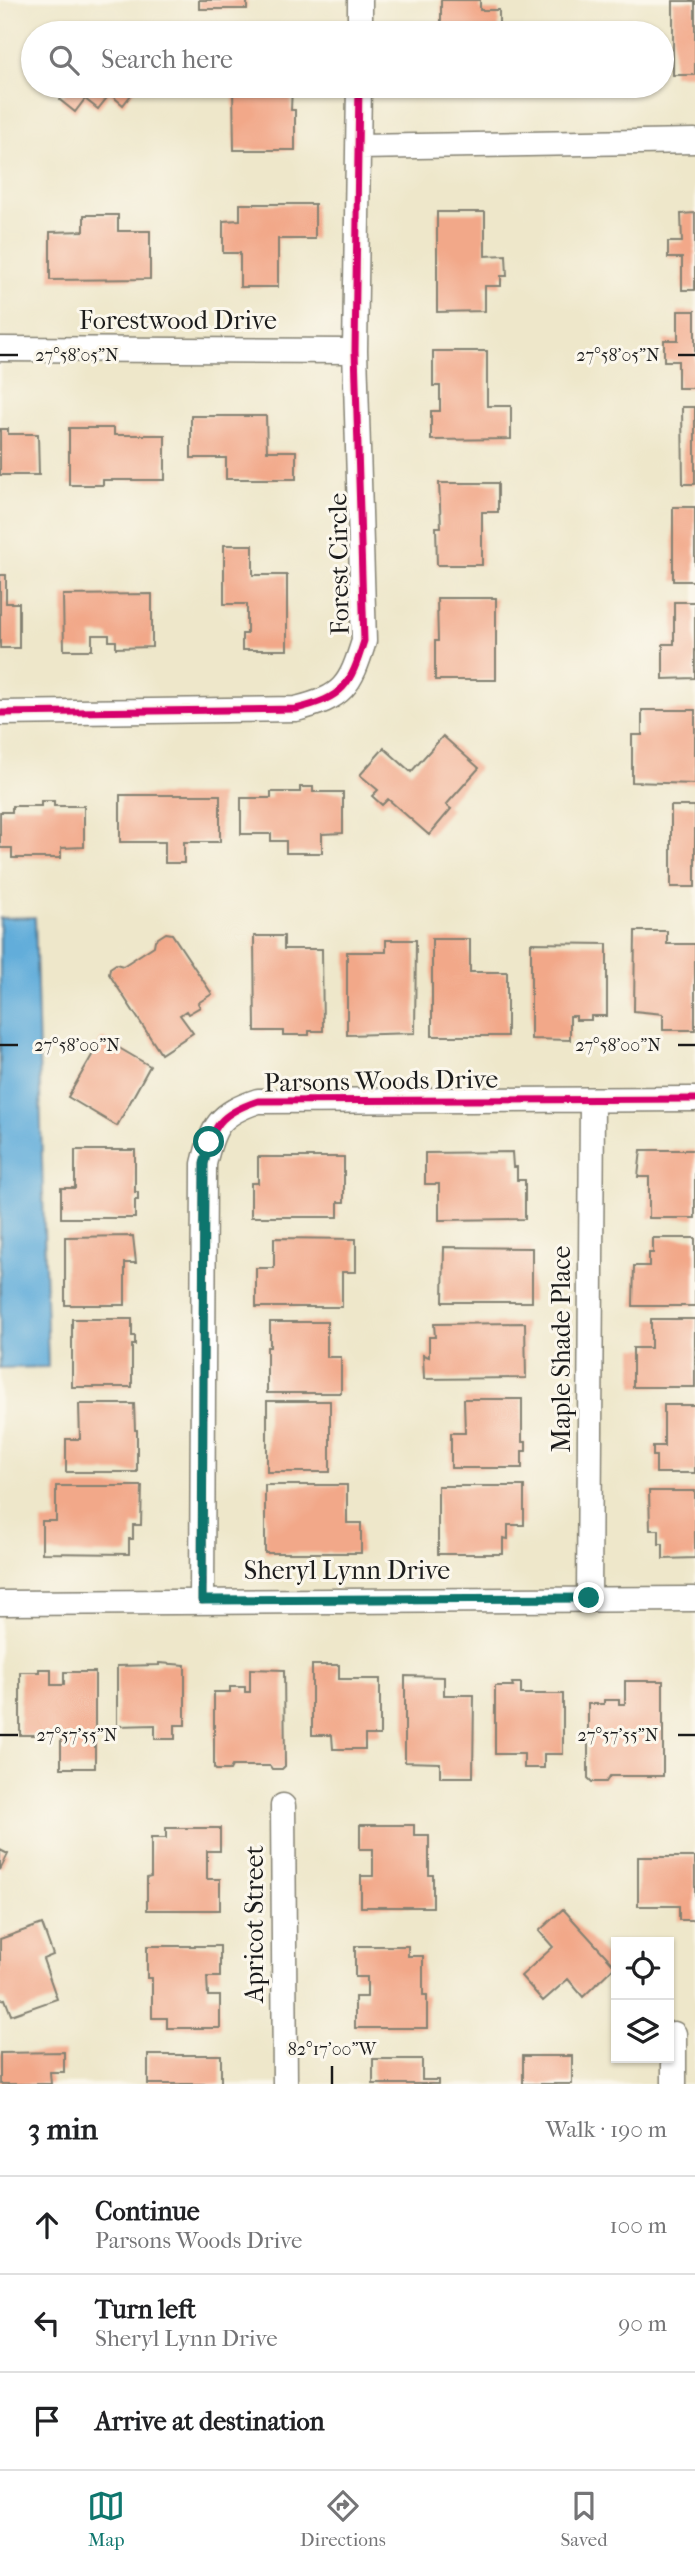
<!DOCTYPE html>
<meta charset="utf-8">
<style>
body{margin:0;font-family:"IM FELL French Canon",serif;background:#f6f6f6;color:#202124}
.controls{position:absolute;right:21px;bottom:21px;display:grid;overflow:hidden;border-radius:0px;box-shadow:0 2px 5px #0004}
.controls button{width:63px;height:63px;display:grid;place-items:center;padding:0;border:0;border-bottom:2px solid #e0e0e0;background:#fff;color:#202124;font:35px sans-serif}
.stop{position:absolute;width:21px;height:21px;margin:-16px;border:5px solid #0f766e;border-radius:50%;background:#fff}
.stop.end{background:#0f766e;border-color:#fff;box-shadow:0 2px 7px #0008}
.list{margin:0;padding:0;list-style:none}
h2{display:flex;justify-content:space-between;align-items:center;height:91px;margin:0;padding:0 28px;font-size:30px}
h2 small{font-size:23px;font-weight:400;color:#757577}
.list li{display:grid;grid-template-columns:46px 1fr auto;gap:21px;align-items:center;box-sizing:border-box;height:98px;padding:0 28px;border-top:2px solid #e0e0e0}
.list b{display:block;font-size:26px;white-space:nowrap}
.list p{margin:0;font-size:23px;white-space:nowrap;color:#757577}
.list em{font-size:23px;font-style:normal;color:#757577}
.icon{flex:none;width:38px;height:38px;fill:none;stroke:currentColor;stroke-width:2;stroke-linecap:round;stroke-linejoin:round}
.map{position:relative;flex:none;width:695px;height:2084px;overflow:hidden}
.search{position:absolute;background:#fff;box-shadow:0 2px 5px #0004;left:21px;right:21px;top:21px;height:77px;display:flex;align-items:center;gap:18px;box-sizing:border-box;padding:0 24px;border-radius:38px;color:#757577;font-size:26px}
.sheet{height:385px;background:#fff}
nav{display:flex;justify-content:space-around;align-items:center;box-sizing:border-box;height:98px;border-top:2px solid #e0e0e0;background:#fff;font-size:19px;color:#757577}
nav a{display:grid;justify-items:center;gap:4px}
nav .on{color:#0f766e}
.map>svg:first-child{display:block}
.water{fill:#62adda;stroke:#3f647b;stroke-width:2}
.building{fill:#f2a889}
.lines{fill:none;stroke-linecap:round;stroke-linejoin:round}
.street-casing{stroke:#858273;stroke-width:27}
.street{stroke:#fff;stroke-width:24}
.cycleway-casing{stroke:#fbf7ec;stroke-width:11}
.cycleway{stroke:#d6006c;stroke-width:7}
.route{stroke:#0f766e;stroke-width:9}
.ticks{fill:none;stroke:#1c1c1c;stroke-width:2.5}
.labels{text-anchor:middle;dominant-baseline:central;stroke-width:6;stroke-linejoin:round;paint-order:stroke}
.street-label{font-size:26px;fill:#1c1c1c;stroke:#fbf7ec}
.ticks-label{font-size:18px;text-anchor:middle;fill:#1c1c1c;stroke:#fbf7ec;stroke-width:6;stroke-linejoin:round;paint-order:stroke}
</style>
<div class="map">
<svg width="695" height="2084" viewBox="0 0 695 2084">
<rect width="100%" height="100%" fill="#fbf7ec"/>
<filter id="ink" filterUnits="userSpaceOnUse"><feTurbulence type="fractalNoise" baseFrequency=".0143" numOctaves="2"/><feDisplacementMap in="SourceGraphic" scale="14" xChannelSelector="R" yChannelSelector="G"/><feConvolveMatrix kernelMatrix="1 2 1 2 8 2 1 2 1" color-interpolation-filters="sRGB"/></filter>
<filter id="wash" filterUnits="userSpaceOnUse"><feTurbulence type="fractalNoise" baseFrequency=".00686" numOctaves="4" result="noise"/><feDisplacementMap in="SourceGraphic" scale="28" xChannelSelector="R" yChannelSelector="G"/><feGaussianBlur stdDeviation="1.57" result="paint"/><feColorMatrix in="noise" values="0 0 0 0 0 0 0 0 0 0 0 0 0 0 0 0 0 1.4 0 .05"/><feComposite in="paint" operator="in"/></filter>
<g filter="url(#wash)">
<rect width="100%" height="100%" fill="#eee7ca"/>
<!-- water -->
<path class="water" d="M35,917L48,1367L0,1368V918Z"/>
<g id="blocks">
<!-- building -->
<path class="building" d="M199,0H247V9H199Z
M441,0H480V10H499V33H441Z
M673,1H695V75H673Z
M68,86H138L123,105L110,94L98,109L85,99L75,112L60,100L70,87Z
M233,86H292L291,110H295V150H234Z
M240,204H315V239H278V287H240V253H223V221L240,220Z
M437,212H485V256L506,255L507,276H501V286H485V311L437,312Z
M695,213V290H682V258H668V242H682L681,214Z
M84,215H118V231H150V279L50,280V232L84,231Z
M678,311H695V388H678V361H664V340H678Z
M433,351H487V406H511V439L431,440V411H440V386H433Z
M682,407H695V484H683Z
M191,416H266L267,451H296V479H226V458H191Z
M69,428H114V435H165V480H103V485H69Z
M0,429H8V434H38L39,475H0Z
M439,483H498V512H482V565H437L436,527H441Z
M673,507H695V581H673Z
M224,545H253V575H287V650H242V634H247V604H224Z
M0,575H6V603H19V648H0Z
M152,594V647L116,648V641H109V635H92V650H64L63,595Z
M437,598H496V680H435V641H438Z
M674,602H695V678L663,679V644H674Z
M642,710H695V784L632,782V735H642Z
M443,736L479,768L446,805L451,809L429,835L388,799L382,805L372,796L378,790L360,775L384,748L411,772Z
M300,787H313V792H343V833L322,834V853H286V841H271V834H241V798H271V792H300Z
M120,795H220V842H184V863H165V842H120Z
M41,801H54V806H84V847L61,848V858H12V848H0V812H12V806H41Z
M671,806H695V887H671Z
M635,931H667V944H695V1030H663V1014L634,1011Z
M166,933L172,934L212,994L198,1003L200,1007L188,1014L186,1011L180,1015L193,1033L161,1054L109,974L110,968L116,964L123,966L154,946L155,940Z
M254,936H284V949H322L323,1031H309V1035H283V1031H255Z
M432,939H470V972H507V1036H432Z
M386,940H416L415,1033L347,1035V952H386Z
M531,943L607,944V1016H591V1020H576V1016H570V1040L531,1039Z
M102,1038L150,1066L117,1126L68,1097Z
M75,1150H135V1192H138V1200H135V1218H61V1188H75Z
M641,1150H695V1218H649V1177H638Z
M512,1152L513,1167H517V1180H525V1219L439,1220V1184H425V1153Z
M258,1157H344V1202H338V1217H251V1183H258Z
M133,1236L136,1263H125V1305H65V1237Z
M274,1238L356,1239V1272H342V1307H256V1268H274Z
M653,1238H695V1306H633L634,1266H649V1253H653Z
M444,1247L532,1248V1302H443Z
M72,1319H132V1336H135V1345H132V1387H72Z
M651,1319H695V1387H633V1348H651Z
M270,1322H327V1357H341V1393H267V1347H270Z
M525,1323L526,1378L424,1379L423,1355L429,1357V1337H435L434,1324Z
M464,1399H522V1442H526V1451H522V1468H451V1433H465Z
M267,1401H330V1472H267Z
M79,1404H134L135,1430H137V1472H66V1439H80Z
M664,1405H695V1473H656V1456H653V1446H664Z
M265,1485H347V1523H361V1553H265Z
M56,1486H142L141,1525H133V1539H129V1554L42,1553V1521H56Z
M438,1486H524V1525H508V1539L503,1538V1554H438Z
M649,1491H695V1558L663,1559V1544H659V1530H650Z
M159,1663L185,1665V1725H175V1739H155V1725L117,1726V1666L159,1665Z
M312,1665H339V1679H380V1735H365V1749H333L332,1735H312Z
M39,1669H51V1685H64V1672H95V1768H61V1735H20V1672H39Z
M250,1669L284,1670L285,1766L282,1769H272L270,1766H232L230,1770H216L214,1768V1692H230V1687H245V1692H250Z
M405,1676L444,1677V1695H474L473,1777H440V1763L405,1762Z
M625,1681H663V1776H610L606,1782H592L588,1778V1704H604V1700H619V1704H625Z
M512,1683H521V1694H563V1754H544V1768H524V1754H495V1686H513Z
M360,1825H414V1835H429V1875H433V1907H361V1876H373V1849H360Z
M166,1828H220V1851H207V1879H220V1910H147V1878L151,1877V1838H166Z
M0,1850L8,1854L0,1870Z
M638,1857H695V1920H679V1906H638Z
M563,1909L615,1966L583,1997L568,1979L543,2001L521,1976L553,1947L539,1931Z
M42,1924L53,1955L43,1959L57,1999L11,2015L5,1999L0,2000V1939Z
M147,1946H220V1977H207L208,1996H220V2028H167V2018H152V1978H147Z
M355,1946H408V1956H423V1995H427V2028H355V1997H367V1977H355Z
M64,2052V2072H50L51,2084H0V2053Z
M148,2055H221V2084H148Z
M523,2056H572V2084H523Z
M373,2059H422V2080H438V2084H373Z"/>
</g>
</g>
<g filter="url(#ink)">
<use href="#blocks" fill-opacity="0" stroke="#858273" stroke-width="2"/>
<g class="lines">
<defs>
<path id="street" d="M360,33V0
M359,147L695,141
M0,349L355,351
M0,713L296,709C344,697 350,686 364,641L355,351L359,86
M589,1598L592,1100
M202,1600L204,1164C213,1125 219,1114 258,1101L695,1099
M0,1603L695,1599
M283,1806L285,2084
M674,2034V2084"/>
</defs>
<!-- street casing -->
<use href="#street" class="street-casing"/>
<!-- street -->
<use href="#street" class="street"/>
<defs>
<path id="cycleway" d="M0,713L296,709C344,697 350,686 364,641L355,351L359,86
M202,1600L204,1164C213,1125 219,1114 258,1101L695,1099"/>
</defs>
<!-- cycleway casing -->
<use href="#cycleway" class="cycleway-casing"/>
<!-- cycleway -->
<use href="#cycleway" class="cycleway"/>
</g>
</g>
<g class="lines" filter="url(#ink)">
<!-- route -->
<path class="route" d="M209,1142L204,1164L202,1600L589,1598"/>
</g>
<!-- ticks -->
<path class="ticks" d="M0,355H18M678,355H695M0,1045H18M678,1045H695M0,1735H18M678,1735H695M332,2066V2084"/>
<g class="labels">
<!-- street labels -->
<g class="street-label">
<text x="178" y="320">Forestwood Drive</text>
<text transform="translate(339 564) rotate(-91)">Forest Circle</text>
<text transform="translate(381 1081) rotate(-1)">Parsons Woods Drive</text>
<text transform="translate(561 1349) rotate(-90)">Maple Shade Place</text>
<text x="347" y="1570">Sheryl Lynn Drive</text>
<text transform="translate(254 1924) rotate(-90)">Apricot Street</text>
</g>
</g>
<g class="ticks-label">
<text x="77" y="361">27°58'05"N</text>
<text x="618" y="361">27°58'05"N</text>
<text x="77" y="1051">27°58'00"N</text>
<text x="618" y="1051">27°58'00"N</text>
<text x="77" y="1741">27°57'55"N</text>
<text x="618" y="1741">27°57'55"N</text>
<text x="332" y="2055">82°17'00"W</text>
</g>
</svg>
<div class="controls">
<button><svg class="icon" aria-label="locate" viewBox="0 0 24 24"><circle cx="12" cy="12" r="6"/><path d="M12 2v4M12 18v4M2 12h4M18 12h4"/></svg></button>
<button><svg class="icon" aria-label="layers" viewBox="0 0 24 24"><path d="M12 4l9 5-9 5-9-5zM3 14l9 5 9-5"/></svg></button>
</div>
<div class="stop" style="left:209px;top:1142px"></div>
<div class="stop end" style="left:589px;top:1598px"></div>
<div class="search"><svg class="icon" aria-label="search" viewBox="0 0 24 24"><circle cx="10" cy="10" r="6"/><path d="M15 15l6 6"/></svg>Search here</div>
</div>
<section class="sheet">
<h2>3 min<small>Walk · 190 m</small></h2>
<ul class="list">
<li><svg class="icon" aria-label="ahead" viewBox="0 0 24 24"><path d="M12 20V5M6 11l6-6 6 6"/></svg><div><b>Continue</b><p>Parsons Woods Drive</p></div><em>100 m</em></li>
<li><svg class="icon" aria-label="left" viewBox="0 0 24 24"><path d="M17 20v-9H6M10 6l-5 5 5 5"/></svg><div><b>Turn left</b><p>Sheryl Lynn Drive</p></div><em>90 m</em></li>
<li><svg class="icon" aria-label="arrive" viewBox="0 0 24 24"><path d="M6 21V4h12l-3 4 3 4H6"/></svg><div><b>Arrive at destination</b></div></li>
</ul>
</section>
<nav>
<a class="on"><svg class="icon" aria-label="map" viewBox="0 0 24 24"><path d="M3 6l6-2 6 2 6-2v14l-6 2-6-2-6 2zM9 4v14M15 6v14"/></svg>Map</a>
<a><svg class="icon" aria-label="directions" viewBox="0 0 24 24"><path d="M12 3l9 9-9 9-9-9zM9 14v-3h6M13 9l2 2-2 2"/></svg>Directions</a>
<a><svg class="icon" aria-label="saved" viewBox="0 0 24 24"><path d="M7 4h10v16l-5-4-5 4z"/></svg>Saved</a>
</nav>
